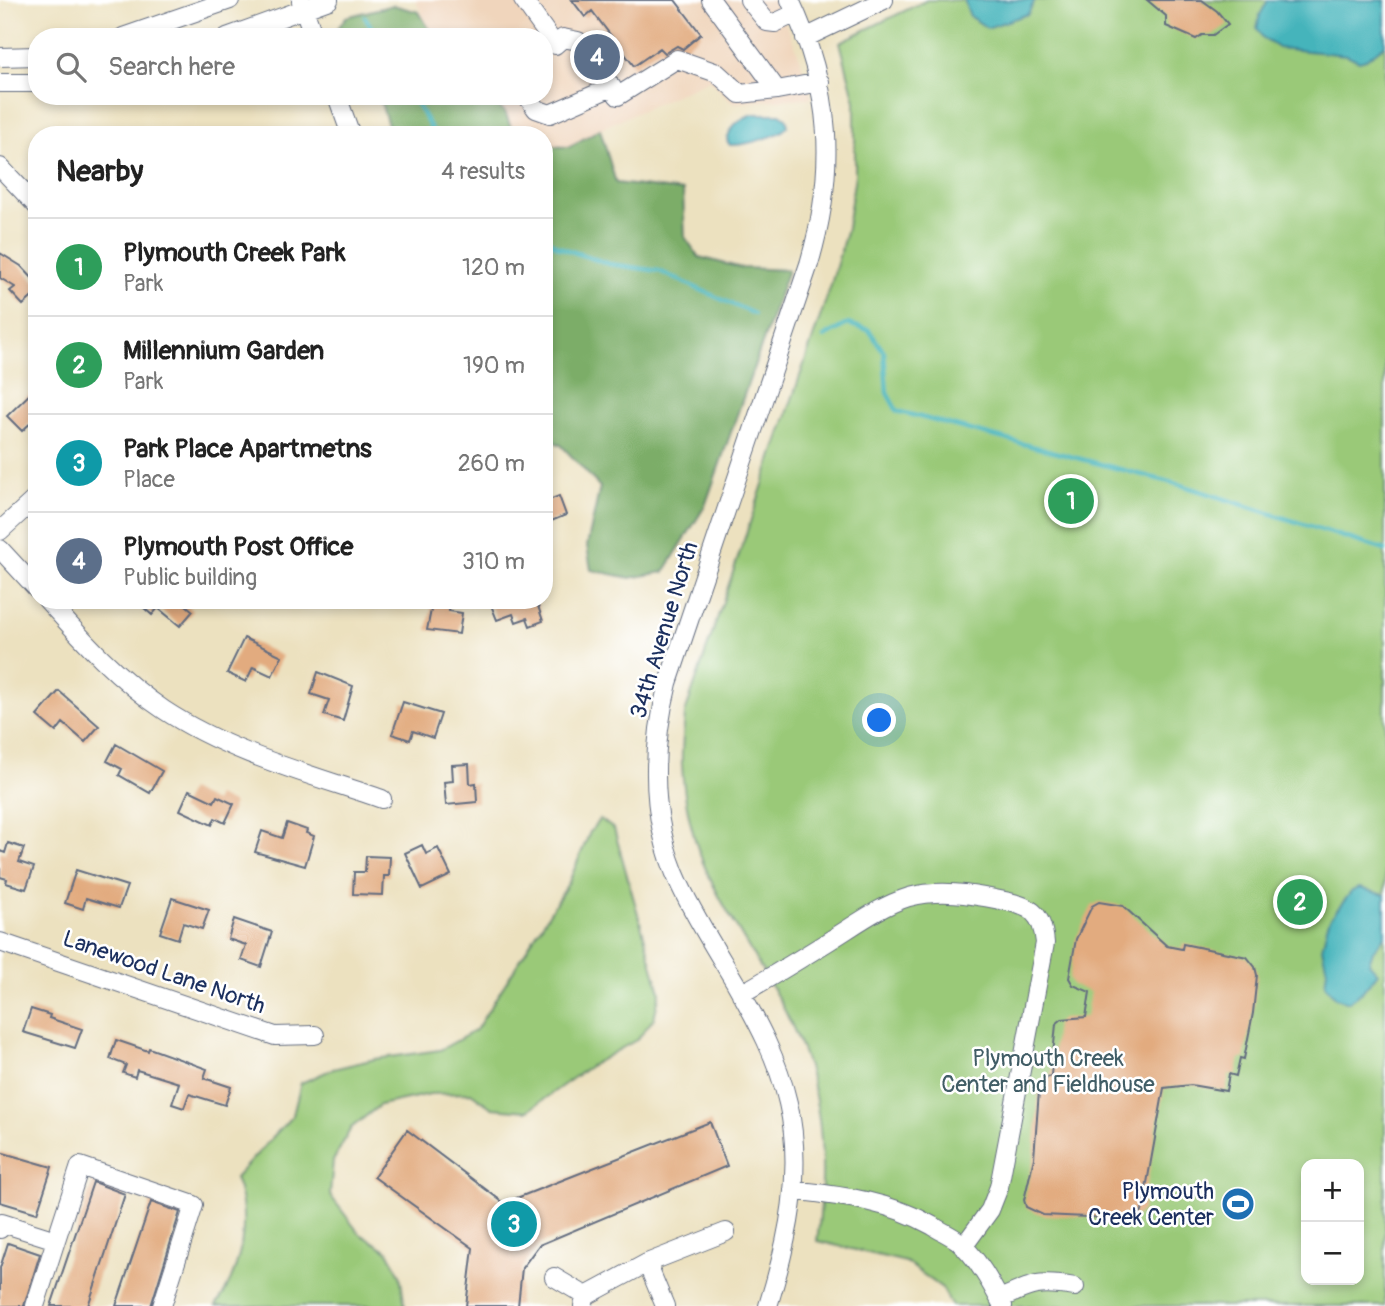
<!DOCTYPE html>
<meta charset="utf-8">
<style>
body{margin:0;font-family:Pangolin,sans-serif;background:#f2f2f2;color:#222}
.controls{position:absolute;right:21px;bottom:21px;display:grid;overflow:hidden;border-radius:14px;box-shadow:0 4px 10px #0003}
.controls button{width:63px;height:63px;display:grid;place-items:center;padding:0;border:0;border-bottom:2px solid #e0e0e0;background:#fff;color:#222;font:35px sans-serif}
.you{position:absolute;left:880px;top:721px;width:24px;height:24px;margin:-18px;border:5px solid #fff;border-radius:50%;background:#1a73e8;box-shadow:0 0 0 10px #1a73e833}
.badge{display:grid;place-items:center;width:46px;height:46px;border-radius:50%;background:#0b8043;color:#fff;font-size:23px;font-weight:700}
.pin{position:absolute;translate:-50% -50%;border:4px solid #fff;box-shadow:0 2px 7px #0006}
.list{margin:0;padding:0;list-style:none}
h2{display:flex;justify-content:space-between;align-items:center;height:91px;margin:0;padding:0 28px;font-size:30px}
h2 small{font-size:23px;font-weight:400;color:#767676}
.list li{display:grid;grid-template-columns:46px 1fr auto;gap:21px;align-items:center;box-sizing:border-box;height:98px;padding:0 28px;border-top:2px solid #e0e0e0}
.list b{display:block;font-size:26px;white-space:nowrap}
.list p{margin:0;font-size:23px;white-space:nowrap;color:#767676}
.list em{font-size:23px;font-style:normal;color:#767676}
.icon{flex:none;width:38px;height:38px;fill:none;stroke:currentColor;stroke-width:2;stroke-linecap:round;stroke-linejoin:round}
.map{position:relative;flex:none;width:1385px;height:1306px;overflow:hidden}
.search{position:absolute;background:#fff;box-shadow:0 4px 10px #0003;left:28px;top:28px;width:525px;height:77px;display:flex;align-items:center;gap:18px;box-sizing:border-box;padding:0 24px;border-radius:28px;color:#767676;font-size:26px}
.panel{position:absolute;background:#fff;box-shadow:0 4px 10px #0003;left:28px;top:126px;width:525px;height:483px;border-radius:28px}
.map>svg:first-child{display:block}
.built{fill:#f0d5bc}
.green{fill:#9ac978;stroke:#5a7c6b;stroke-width:2;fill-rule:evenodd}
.forest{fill:#7bad68;stroke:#4b6e63;stroke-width:2}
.water{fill:#44b4bb;stroke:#30728c;stroke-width:2}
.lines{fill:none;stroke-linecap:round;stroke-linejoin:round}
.stream{stroke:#44b4bb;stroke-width:4.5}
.building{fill:#e2ab7f}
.minor-casing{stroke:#646d80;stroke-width:20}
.minor{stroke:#fff;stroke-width:18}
.labels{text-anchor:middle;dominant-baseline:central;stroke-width:5;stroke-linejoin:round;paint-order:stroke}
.street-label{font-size:23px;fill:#1b2f5e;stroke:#fff}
.park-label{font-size:23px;fill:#415d66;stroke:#fff}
.poi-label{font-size:23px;fill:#1b2f5e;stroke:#fff;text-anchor:end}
</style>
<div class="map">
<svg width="1385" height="1306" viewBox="0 0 1385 1306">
<rect width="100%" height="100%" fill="#fff"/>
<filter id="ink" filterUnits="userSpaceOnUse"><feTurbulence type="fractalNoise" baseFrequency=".0143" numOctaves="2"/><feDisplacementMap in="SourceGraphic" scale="14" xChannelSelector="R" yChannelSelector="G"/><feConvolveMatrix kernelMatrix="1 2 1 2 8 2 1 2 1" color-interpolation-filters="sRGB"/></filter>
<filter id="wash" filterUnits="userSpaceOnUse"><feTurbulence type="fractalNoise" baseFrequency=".00686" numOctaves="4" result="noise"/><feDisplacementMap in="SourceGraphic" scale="28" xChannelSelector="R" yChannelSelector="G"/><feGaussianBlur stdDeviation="1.57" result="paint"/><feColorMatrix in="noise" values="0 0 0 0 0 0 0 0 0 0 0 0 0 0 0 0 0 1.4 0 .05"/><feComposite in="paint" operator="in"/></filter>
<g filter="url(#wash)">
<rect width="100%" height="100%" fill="#ece1bf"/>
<!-- built -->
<path class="built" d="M415,0H775L797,50L812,98L732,103L709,80L600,129L568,147L544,146V135H514L504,112L482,96H544V37H434Z"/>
<!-- green -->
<path class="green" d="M927,0H1385V1306H952L942,1288L906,1262L817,1241C826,1177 825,1114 803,1052C780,989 736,935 708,874C693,842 684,802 682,766C681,749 684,730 685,713L830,288L847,228L855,175V101L840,42ZM1306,1164H1359V1280H1306Z
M600,819L614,829L660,992L654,1018L638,1039L590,1066L527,1111L492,1108L471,1093L430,1094L380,1105L351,1128L333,1161L330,1195L359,1233L388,1251L400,1275L405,1306H216C241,1271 252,1218 235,1178L293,1115L301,1083L333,1069L375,1059L440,1050L476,1030L569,882L590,832Z"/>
<!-- forest -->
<path class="forest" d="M393,5L419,12L434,37H335L334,34L346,17Z
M379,96H482L505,112L514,135H391Z
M600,129L616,183L683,191L685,237L699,257L742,268L788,270L705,506L664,572L630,578L591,570L587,546L600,487L561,445L544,437V146L569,147Z"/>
<!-- water -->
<path class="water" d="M964,0H1035L1028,14L987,28L970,16Z
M1268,0H1385V45L1366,59L1359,61L1347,55L1278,48L1262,37L1257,28L1260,15Z
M752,114H780L786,118L788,126C781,136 743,146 730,145L727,141C730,125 738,121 752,114Z
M1359,888L1385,895V936L1373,951L1369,963L1378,973L1361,993L1348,1002L1336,998L1325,985L1327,970L1322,948L1327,927L1330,919L1352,891Z"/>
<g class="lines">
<!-- stream -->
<path class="stream" d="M365,17L377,37
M412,96L435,135
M544,238L559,247L609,264L659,271L754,314
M824,337L847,324L869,330L884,352L887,393L897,411L1181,485L1385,550"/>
</g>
<g id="blocks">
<!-- building -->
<path class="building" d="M572,0H675L701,34L683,49L677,46L665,53L660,48L634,66L592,11L585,17Z
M1147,0H1202L1217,11L1228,24L1213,35H1202L1196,39L1166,26V16Z
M0,253L21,266L37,283V293L23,305L10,291L15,287L0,278Z
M37,387V417L22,431L7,416Z
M559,496L566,515L544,524V502Z
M135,600H180L193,611L180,626L158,608L152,615Z
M433,600H451L449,611L462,613L459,634L427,630Z
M489,600H536L543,621L530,626L527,618L516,622L513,614L497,620Z
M244,638L282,656L272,676L253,667L246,682L227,673Z
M318,672L353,686L343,721L324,715L329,700L311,694Z
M59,691L99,726L85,742L63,723L56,732L37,716Z
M403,702L441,714L433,738L413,731L410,740L392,734Z
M116,744L162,771L150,793L119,775L122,769L107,761Z
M469,764L470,784L476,783L477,802L446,805L444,782L453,781L452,765Z
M189,790L214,802L217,796L234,804L225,823L215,818L212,825L180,810Z
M287,823L307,830L306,833L314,836L305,866L255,852L262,831L282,838Z
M8,843L24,848L19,862L34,867L26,889L6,883L7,879L0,877V851L5,853Z
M422,845L426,854L438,848L451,875L422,889L405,853Z
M366,856L390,857L389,876H384L383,895L353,894L354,872H365Z
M76,870L127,886L119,908L86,898L83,909L65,903Z
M172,898L209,910L202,929L183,923L178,939L160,933Z
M1099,902L1123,906L1167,946L1182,949L1183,944L1247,957L1255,967L1257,975L1253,1013L1244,1059L1240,1058L1236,1076L1229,1074L1226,1091L1191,1085L1164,1088L1142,1211L1138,1215L1131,1219L1043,1215L1026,1207L1024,1200L1034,1158L1039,1091L1043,1081L1051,1075L1056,1024L1062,1019L1086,1017L1090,992L1073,985L1069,978L1076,939L1092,906Z
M234,919L272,932L261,967L241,960L246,945L228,939Z
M31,1009L50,1015L49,1018L82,1029L75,1048L23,1032Z
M116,1040L148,1051L149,1048L207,1069L204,1078L231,1087L225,1105L189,1094L184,1108L172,1104L179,1083L137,1070L135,1077L123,1073L126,1065L110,1059Z
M710,1122L727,1166L539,1245L522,1268L518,1306H466L473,1248L374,1177L407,1130L504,1203Z
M0,1152L52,1167L37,1213L0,1202Z
M93,1182L125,1194L101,1267L88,1306H51Z
M151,1202L180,1212L151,1306H116Z
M8,1243L40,1254L24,1306H0V1268Z"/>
</g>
</g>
<g filter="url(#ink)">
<use href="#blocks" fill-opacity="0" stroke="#646d80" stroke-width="2"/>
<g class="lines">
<defs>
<path id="minor" d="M523,0L555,45L563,38L578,41L618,96L677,59L717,73L740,94L777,90L820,82
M711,0L777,90
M749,0L767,22L775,23L796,13
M301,1L314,37
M123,37L230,0
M227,37L329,0
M805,38L884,0
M0,57L37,56
M0,83H37
M337,96L351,135
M527,96L536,109L550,114L612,87
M0,167L37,206
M0,531L37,497
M0,549L37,589
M47,600C83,640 119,680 164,710C229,753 309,774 382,799
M0,942L275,1036L315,1035
M741,994C771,977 800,959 829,941C855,925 880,906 909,897C940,889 970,894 1000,900C1030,906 1042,911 1045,943L999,1187L990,1210L963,1247
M793,1190C843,1196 889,1201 933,1226C941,1231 950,1235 957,1240C977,1257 991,1283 1003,1306
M0,1229L2,1223L56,1240L80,1166L194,1205L162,1306
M554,1277L586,1296
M1000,1299C1032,1284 1039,1281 1075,1287
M35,1306L56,1240
M583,1306L586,1296L647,1263
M665,1306L647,1263L726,1232
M768,1306C788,1241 804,1171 788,1103C778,1059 757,1021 735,982C716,950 696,919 680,885C650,821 651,750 668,683L809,264C837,169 832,89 790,0"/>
</defs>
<!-- minor casing -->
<use href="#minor" class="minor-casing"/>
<!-- minor -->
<use href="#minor" class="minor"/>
</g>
</g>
<!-- icons -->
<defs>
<symbol id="stadium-disc" viewBox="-11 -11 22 22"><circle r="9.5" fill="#1f6fb2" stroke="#fff"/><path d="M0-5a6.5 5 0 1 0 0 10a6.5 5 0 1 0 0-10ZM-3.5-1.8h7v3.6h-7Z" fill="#fff"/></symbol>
</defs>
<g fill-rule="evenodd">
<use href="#stadium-disc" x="1219" y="1185" width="38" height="38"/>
</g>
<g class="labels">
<!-- street labels -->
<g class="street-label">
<text transform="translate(664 630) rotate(-73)">34th Avenue North</text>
<text transform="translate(164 972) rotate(19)">Lanewood Lane North</text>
</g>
<!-- park labels -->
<g class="park-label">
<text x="1048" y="1058">Plymouth Creek<tspan x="1048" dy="26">Center and Fieldhouse</tspan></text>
</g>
<!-- poi labels -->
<g class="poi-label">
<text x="1214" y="1191">Plymouth<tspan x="1214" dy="26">Creek Center</tspan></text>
</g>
</g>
</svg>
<div class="controls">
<button>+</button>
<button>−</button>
</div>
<div class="you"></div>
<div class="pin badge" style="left:1071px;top:501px;background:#2e9e5b">1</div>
<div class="pin badge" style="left:1300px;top:902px;background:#2e9e5b">2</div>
<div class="pin badge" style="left:514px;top:1224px;background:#0f9aa8">3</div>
<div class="pin badge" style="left:597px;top:57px;background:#5c6f8a">4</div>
<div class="search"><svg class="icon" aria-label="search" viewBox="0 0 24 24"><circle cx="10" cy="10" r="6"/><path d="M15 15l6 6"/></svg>Search here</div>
<section class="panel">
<h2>Nearby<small>4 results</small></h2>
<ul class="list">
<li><span class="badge" style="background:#2e9e5b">1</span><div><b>Plymouth Creek Park</b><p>Park</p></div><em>120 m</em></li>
<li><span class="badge" style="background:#2e9e5b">2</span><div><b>Millennium Garden</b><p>Park</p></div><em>190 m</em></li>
<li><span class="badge" style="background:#0f9aa8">3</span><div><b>Park Place Apartmetns</b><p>Place</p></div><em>260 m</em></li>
<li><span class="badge" style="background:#5c6f8a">4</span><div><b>Plymouth Post Office</b><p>Public building</p></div><em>310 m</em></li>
</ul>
</section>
</div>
